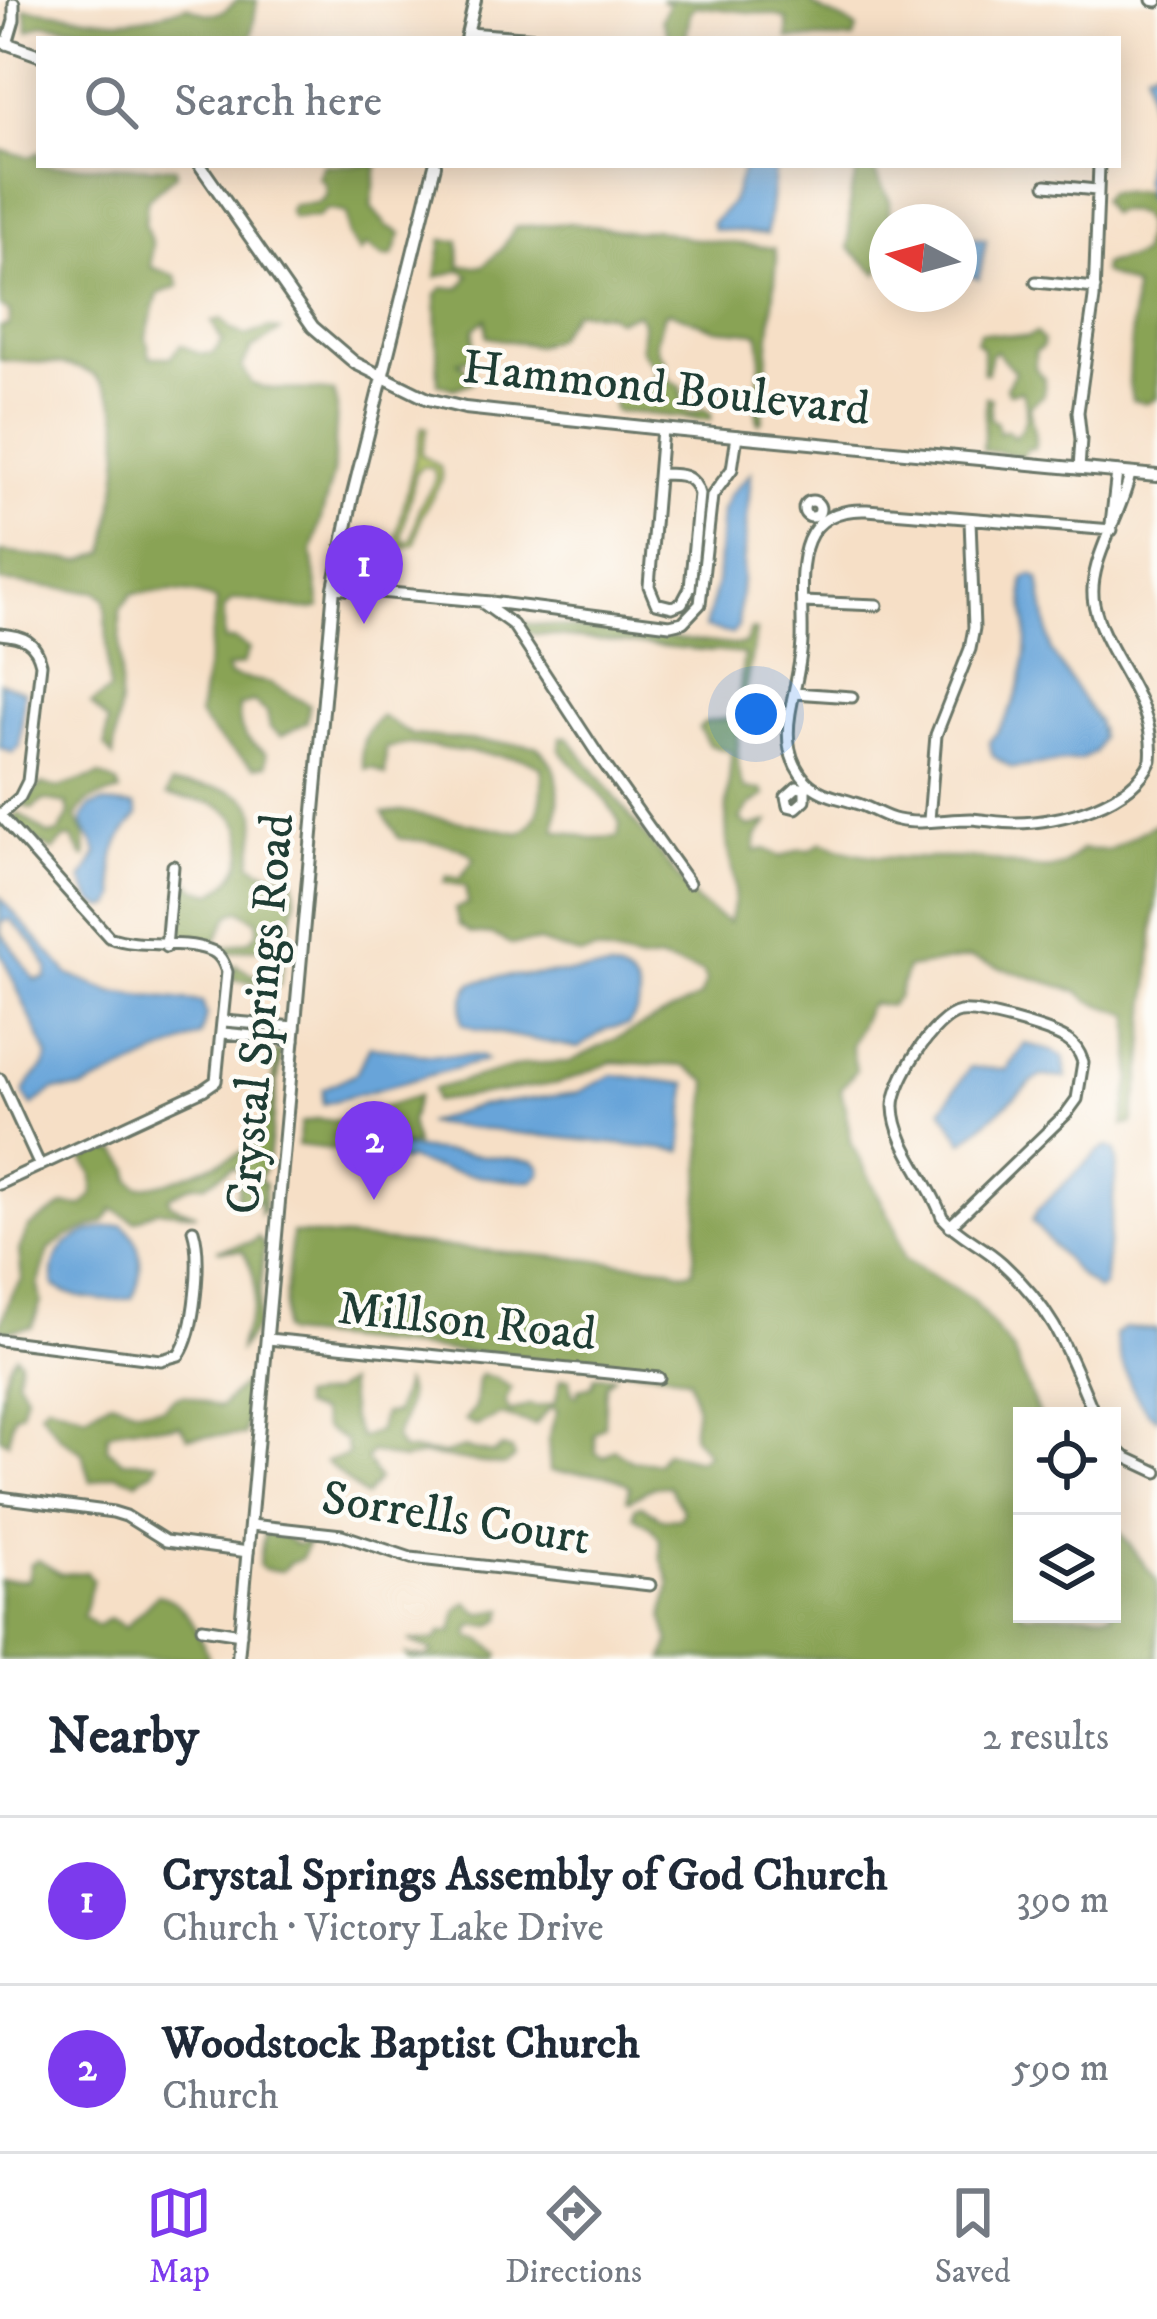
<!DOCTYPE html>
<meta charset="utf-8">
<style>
body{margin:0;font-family:"IM FELL DW Pica",serif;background:#f2f2f3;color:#1f2937}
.controls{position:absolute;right:36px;bottom:36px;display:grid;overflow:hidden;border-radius:0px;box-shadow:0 6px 30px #0003}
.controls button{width:108px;height:108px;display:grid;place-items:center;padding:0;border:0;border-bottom:3px solid #e0e1e3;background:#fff;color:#1f2937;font:60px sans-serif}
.compass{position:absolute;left:869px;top:204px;width:108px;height:108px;border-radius:50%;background:#fff;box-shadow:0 6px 30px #0003;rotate:276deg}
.you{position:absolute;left:756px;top:714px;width:42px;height:42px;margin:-30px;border:9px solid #fff;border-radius:50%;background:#1a73e8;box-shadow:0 0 0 18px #1a73e833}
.badge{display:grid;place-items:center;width:78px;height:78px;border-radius:50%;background:#7c3aed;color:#fff;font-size:39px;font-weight:700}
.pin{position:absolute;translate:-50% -99px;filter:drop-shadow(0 3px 6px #0008)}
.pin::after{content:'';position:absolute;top:63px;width:42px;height:36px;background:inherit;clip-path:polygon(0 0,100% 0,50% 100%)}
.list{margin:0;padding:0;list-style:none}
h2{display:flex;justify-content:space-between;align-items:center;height:156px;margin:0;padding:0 48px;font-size:51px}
h2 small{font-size:39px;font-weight:400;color:#747a83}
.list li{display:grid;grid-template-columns:78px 1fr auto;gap:36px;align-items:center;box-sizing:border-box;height:168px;padding:0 48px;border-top:3px solid #e0e1e3}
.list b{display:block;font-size:45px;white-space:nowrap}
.list p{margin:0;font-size:39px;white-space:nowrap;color:#747a83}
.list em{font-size:39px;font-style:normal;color:#747a83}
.icon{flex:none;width:66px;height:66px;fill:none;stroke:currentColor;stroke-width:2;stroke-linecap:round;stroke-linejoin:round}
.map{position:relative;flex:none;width:1157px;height:1659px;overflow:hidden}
.search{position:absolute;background:#fff;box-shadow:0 6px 30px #0003;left:36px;right:36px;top:36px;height:132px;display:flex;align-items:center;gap:30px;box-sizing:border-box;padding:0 42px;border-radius:0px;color:#747a83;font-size:45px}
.sheet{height:492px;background:#fff}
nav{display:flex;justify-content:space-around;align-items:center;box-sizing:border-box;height:168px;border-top:3px solid #e0e1e3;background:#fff;font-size:33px;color:#747a83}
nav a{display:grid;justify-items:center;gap:6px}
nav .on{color:#7c3aed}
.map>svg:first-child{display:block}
.green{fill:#acbb5e;stroke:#667c49;stroke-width:3;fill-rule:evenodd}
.forest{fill:#89a355;stroke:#547044;stroke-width:3}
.water{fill:#68a4d9;stroke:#447086;stroke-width:3;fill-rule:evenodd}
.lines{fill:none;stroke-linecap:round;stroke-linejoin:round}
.minor-casing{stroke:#6a7667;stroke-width:15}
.tertiary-casing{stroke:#6a7667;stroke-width:16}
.minor{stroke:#fff;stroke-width:9}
.tertiary{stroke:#fff;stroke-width:10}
.labels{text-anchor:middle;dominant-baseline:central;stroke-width:9;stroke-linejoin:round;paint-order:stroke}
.street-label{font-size:48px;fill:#1f3d34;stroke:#fdfcf7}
</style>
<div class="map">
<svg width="1157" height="1659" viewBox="0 0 1157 1659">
<rect width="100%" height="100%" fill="#fdfcf7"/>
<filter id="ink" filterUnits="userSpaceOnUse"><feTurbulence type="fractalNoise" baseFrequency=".00833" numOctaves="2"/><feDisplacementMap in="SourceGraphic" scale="24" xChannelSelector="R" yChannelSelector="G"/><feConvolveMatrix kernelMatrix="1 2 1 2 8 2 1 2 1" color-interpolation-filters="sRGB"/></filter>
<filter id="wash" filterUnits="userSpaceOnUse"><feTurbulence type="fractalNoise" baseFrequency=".004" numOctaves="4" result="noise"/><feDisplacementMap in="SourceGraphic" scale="48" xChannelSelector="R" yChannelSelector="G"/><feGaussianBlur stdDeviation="2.7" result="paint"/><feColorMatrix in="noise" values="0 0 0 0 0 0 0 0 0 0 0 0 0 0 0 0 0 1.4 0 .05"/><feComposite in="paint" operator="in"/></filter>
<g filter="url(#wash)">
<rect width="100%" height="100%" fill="#f6dfc6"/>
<!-- green -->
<path class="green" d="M422,427L427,428L421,454L440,467L442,479L422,515L415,544L403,548L396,539ZM422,466L433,468L436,479L419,508L412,539L405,543L402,534L416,472Z"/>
<!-- forest -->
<path class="forest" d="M237,0H257L251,39H205L43,24L28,31L25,9C55,10 83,18 112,20C139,22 163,13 187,6C207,17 221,18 237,0Z
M660,0H809C823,18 842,15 857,29L854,39H788L787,20L776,15L696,6L690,12L686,39H670L662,19L669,3Z
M0,150L30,157L39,152V165L175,168L176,174L147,200L145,225L152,244L151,267L176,276L179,286L158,294L146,336L150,357H170L181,345L200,354H213L222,341L212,322L221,319L232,330L246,336L270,328L280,331L251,349L242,367L252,384C279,394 305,386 334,392L337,408L333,474L312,552L320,607C299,615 261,598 232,600L224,609V640H235L249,649L243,664L227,668L230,676L270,683L309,705L307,722L281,736L270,728L267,712L253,702L239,706C238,732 244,739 266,753L267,765L255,767C234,751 212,738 199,715L217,601C191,588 161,591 132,594L120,610V701L113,757L105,747L108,722L91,704L109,691L105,599L97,592L0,582V552L81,561L106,552C112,502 144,395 84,370C61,361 25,363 0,360V327L9,325L10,312L0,306L3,264Z
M324,165H377L371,207L387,226L401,233L393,256L384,257L366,245L360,253L348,236L346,213L327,209L318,217L293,218L289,211L293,205L317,203L326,196L325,183L318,177Z
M853,165H871L890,201L887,251L878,274L849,248L850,196L857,173Z
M1157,177V398L1145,403L1132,400L1129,384L1134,287L1102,272L1103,265C1116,259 1129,261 1141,253L1146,226C1141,210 1123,209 1109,213L1101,200L1107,192L1145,191L1144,196L1154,190Z
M571,223L636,232L654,229L688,238L774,248L777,259L762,420L759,423C750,401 767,362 758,333L716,329L670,312L664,314L656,341L658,352L665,359L669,380L681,386L683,410L691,413L704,409L711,415L710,420L615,411L613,405L622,388C638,385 653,389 656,369L641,350L643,322L638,313L617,320L607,314L574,311L554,339L536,346L487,337L486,319L474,328V358L458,362L475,375L473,382L454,389L438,384L436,295L442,288H461L469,275L461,270L436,277L442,240L459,241L460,266H483L502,249L515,227Z
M980,332L1027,337L1036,333L1043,340V346L1035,352V368L1045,379L1043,395L1030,406C1029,421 1038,435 1034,448L1027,449L1023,456L983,450L986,397L991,398L990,418L997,423L999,433L1007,430L1014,437C1027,426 1030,405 1021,391L1009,393L1006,388L1015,372C1013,370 998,353 996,351L991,354L987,373H983V348L976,341Z
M524,623L733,645L745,644L751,630L756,631C751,671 725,754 745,789L762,790L765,795L750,805L740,820L749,827L768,822L757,836L755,851L766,849L781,857L800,849L810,850L822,842C876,866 925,855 982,859C1006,861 1036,873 1059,867C1067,864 1074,856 1081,850H1109L1157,823V884L1143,1064L1132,1124L1123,1125L1131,1076V1015L1089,1001L1079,992L970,958L907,968L898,997L889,1006L873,1003L868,1007L851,1045L856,1070L841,1089L852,1144L895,1227L904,1259L972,1300L1013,1351L1039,1416H1022V1614H1112V1521L1157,1581V1659H663L670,1642L663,1617L670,1584L661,1557L660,1540L651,1527L634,1516L635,1507L641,1505L663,1519L680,1518L683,1510L669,1486L652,1487L630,1500L627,1499L630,1486C606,1467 577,1476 550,1471L548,1440L557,1410L551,1407L535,1425L501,1415L476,1426L465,1421L475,1407L478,1379L481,1375L496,1378L511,1388L505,1403L510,1412L530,1404L537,1407L555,1403L561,1379H570L572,1394L577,1396L579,1389L592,1386L595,1376H614L606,1384L604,1426L594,1434L596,1453L604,1457L614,1449L633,1461L658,1463L665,1452L699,1460L707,1453L692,1435L696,1406L689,1379L668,1373L286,1334L282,1330L292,1233L667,1267L683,1273L693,1271L708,1082L686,1066L612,1062L560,1083L435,1101L433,1089L525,1064L569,1062L700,997L706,982L702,972L660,960L640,962L595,951L580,955L538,942L511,944L493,935L471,933L459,925L455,909L468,903L465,886L444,882L447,876L460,878L474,859C464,841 421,842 399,838L383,813L401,811L520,833C542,823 544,789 541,767L524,759L409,744L386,748L385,775L373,768L365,769C357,749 365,730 381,716L412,735L536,746C565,770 559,796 555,830L591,838L618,837L620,823C601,788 584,780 560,750L561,737H568L697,902L729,923C739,885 734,883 728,848C723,817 730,783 731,752L709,745L699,728L706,722L731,718L739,698L744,654L527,633Z
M99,775L117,783L120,792C100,798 85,796 76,818L85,836L86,857H83L72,838H65L53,851L27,835L13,820L18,813L49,835L59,833L69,814L67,804L44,800L32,809L22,805L42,784L58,788Z
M171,784C195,787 250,783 256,815C258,829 253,849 251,863L259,869L294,879L296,898L279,986L232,979L235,965L264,980L273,976C283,934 247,951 224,954L217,950L251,940L258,930L257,921L240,910L230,914L214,944L177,938L179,893L188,881L197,889L213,893C250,875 257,819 214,804C199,799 182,799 167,795Z
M276,1050L281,1053L268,1160L259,1179L265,1184L263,1211L260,1214L259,1199L243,1208L237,1201L240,1169L233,1167L206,1184L192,1185L169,1197L170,1204L196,1214L157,1210L135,1221L113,1209L104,1222L66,1237L49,1250L38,1286L41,1302L32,1327L4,1331L0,1326L12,1293L22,1280L19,1251L28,1228L64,1205L83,1206L93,1194V1174L83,1159L105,1150L118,1152L130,1169V1179L138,1187C162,1186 180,1178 202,1169C216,1163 234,1158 246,1149C273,1131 274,1080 276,1050Z
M418,1096L410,1121L415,1145H373L340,1134L335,1136L361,1163L357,1175L348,1168L345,1151L298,1145L301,1123L318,1119L337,1121Z
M258,1237L264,1245L257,1326L239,1350C239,1338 245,1333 249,1321C258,1295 257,1275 243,1251L217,1250L252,1242Z
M16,1355L20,1360L17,1378L26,1394L21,1412L14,1415L8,1442L0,1437C0,1412 0,1371 16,1355Z
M347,1383L351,1417L360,1438L378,1431L383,1414L395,1413L404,1383C414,1398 402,1422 395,1438L402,1450L444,1454L464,1448L494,1454L502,1447L512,1450L515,1458L504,1466L423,1455L402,1460L372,1452L366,1459L378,1480L365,1497L326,1462L348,1455L345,1441L324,1428L320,1413L302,1407L300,1398L331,1393Z
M243,1384H250L252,1390L244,1435L187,1437L180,1425C155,1430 133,1420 108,1434L107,1448L123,1461L157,1462L153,1471L136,1481L116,1474L91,1482L82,1452L60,1437L40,1411L47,1403L86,1415L111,1400L137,1409L163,1408C185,1383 192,1401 220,1407Z
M264,1533L284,1537L296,1545L308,1542L302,1558L290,1562L282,1571L263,1569L259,1565Z
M38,1560L61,1574L87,1572L93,1580L83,1616L97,1626L110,1618L125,1627L157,1595C185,1598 201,1636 209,1659H0V1580H28L31,1564Z
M467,1602L480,1614L504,1609L502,1618L492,1625H473L469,1633L471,1638L482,1640L500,1654L498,1659H409L406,1655L427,1657L433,1651L409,1641L436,1640L442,1632H452L457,1610Z"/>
<!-- water -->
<path class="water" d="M1157,67V177L1153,188L1157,195L1148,202L1144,180L1151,113L1146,71Z
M744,165H775L767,234L714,229L712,223L732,202Z
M969,237L986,240L979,279L962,272L961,246Z
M751,473L738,627L732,634L705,628L717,583L722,511L730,494Z
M1032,575L1039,579L1051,651L1097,721L1101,737L1095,752L1080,760L1012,768L993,756L989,742C1015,713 1026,676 1027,637C1027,617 1022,599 1024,579Z
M0,682L24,691L20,746L13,753L0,748Z
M102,803L135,806L138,815C113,842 108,862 117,897L112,906L104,908L93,902L82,880L97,854C95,839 81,832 83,817L90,807Z
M0,897L69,975L111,992L202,1002L206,1015L201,1035L83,1089L54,1090L32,1106L24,1095C27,1078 45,1073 48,1056L0,951ZM10,919L34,944L48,968L46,978L35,980L1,932V923Z
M611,970C641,976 647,1002 628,1025L606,1029L578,1048L476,1029L463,1024C459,1014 464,991 472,983L498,977Z
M1025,1044L1051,1050L1064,1058L1066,1078L1042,1076L1031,1083L963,1142L942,1109L970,1067L1006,1070Z
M370,1046L426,1055L480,1056L486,1060L323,1104V1089L356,1073Z
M613,1075L687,1084L682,1151L426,1123L478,1106L577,1093Z
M377,1145L534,1161L540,1166V1174L533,1181C505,1181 433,1171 409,1159L401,1162L361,1147Z
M1108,1147L1115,1151L1117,1162L1104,1286L1098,1290L1077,1273L1032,1221L1038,1209L1100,1150Z
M123,1225C144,1241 144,1275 132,1298C109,1303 74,1300 54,1286C46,1242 87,1229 123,1225Z
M1124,1328L1157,1330V1419C1134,1405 1120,1361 1115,1335Z"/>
</g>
<g filter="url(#ink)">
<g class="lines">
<defs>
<path id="minor" d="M1152,0L1157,1
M467,33L539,38
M7,44L14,20V3
M1046,185L1096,190
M1036,282L1095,288
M1079,469L1081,439L1078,412L1094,298L1099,165
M659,474C678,474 694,473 699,494L690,588L682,603L672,607L656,603L649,586L662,429
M804 509a8 8 0 1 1 16 0a8 8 0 1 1-16 0Z
M1111,524L1117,472
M1112,530L867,510C785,507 804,585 802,641C801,665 794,689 790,713C786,738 788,761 806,781C820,795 837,797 855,803C870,807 883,817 898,820C920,825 947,819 971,819C986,820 1001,823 1016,823C1059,823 1133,803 1151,760C1157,700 1105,658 1094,604C1086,563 1122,516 1130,474
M334,588L491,602L670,625L683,622L700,604L712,496L732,469L737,436
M803,602L877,605
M484,604L513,625L600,758L689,883
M0,634C23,636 36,641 41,664L28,781L20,797L0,815L109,937C141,949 178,939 209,950C220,953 224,963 227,972L216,1081L203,1090L0,1184
M794,693L852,697
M805,789V800L796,808L788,806L786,797L797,787L805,789L809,785
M929,820L936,735L970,649L974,628L970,520
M166,947L173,866
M224,1021L295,1027
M223,1033L294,1040
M0,1079L40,1166
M950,1226L1066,1114L1077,1099L1083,1062C1080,1053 1076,1045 1067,1040C1049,1029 979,1009 960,1012C934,1017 893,1082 894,1107C895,1145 930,1181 942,1217C960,1237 983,1245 1002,1263C1056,1313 1067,1350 1095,1416
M268,1339L659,1378
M0,1340L161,1360L179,1355C195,1332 202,1258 193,1230
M1112,1445L1125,1457L1157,1472
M0,1497L113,1512L126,1516L166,1541L248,1552
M251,1525L342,1535L411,1558L650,1585
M202,1628L241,1634"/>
<path id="tertiary" d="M466,39L475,0
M0,41L39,55
M200,165L313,327L355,363L428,399L465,408L662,429L1157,476
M238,1659L334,588L352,498L435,165"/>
</defs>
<!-- minor casing -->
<use href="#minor" class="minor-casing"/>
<!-- tertiary casing -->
<use href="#tertiary" class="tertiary-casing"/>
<!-- minor -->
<use href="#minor" class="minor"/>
<!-- tertiary -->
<use href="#tertiary" class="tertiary"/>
</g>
</g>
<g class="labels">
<!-- street labels -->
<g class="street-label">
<text transform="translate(666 389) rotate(6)">Hammond Boulevard</text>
<text transform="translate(261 1014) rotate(-85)">Crystal Springs Road</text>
<text transform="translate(467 1322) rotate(6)">Millson Road</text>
<text transform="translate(456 1519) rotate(9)">Sorrells Court</text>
</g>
</g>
</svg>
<div class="controls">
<button><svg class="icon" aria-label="locate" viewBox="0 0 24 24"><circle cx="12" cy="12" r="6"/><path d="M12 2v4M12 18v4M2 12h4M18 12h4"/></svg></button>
<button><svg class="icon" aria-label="layers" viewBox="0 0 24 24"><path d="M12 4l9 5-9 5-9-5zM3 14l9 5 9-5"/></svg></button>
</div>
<svg class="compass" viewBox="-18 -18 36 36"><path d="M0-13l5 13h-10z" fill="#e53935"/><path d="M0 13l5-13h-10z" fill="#747a83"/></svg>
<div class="you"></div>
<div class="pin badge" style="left:364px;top:624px">1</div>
<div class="pin badge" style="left:374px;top:1200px">2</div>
<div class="search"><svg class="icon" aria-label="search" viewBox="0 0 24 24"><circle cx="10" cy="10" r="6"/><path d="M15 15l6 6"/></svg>Search here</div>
</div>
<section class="sheet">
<h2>Nearby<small>2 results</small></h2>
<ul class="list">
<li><span class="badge">1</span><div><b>Crystal Springs Assembly of God Church</b><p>Church · Victory Lake Drive</p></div><em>390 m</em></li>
<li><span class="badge">2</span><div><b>Woodstock Baptist Church</b><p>Church</p></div><em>590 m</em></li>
</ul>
</section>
<nav>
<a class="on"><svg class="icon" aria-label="map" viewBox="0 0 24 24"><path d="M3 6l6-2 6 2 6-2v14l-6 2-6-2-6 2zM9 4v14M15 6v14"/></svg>Map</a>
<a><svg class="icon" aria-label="directions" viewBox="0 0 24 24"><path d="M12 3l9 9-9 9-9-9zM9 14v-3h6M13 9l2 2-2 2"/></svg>Directions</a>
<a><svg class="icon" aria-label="saved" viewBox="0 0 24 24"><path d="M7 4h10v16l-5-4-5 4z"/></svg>Saved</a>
</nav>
